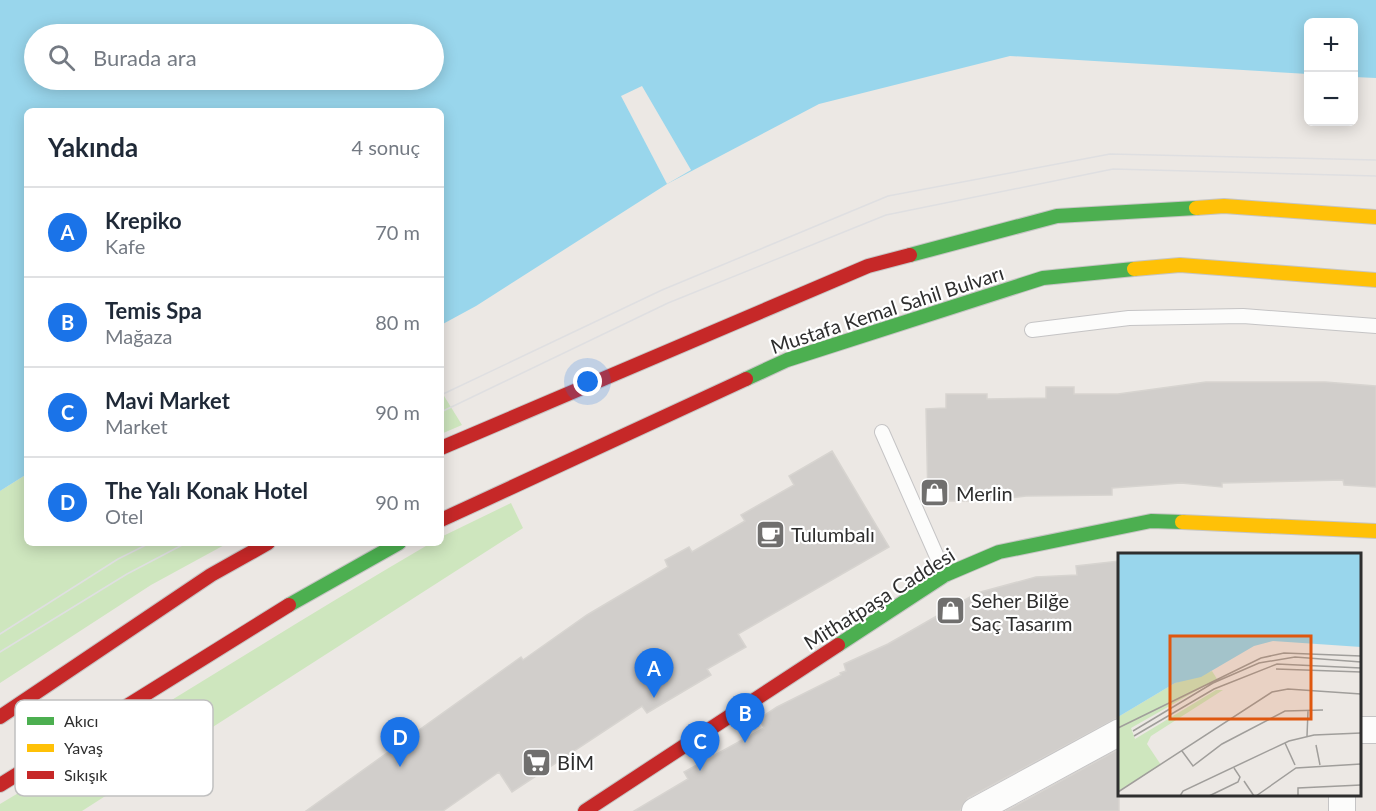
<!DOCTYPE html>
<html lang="tr">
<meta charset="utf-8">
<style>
body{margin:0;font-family:Lato,sans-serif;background:#f2f2f3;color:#1f2937}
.controls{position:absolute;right:18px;top:18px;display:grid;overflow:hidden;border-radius:9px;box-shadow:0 3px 15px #0003}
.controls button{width:54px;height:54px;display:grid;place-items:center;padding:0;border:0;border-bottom:2px solid #e0e1e3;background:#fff;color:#1f2937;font:30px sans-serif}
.you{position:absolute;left:588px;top:382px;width:21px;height:21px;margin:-15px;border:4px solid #fff;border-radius:50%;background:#1a73e8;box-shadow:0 0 0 9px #1a73e833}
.badge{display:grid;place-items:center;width:39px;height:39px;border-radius:50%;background:#1a73e8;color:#fff;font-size:20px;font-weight:700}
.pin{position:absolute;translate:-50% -50px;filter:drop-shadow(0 2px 3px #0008)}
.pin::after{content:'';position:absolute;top:32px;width:21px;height:18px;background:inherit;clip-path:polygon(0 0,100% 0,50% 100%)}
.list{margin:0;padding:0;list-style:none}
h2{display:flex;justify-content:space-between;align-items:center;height:78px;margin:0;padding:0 24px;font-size:26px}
h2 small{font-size:20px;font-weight:400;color:#747a83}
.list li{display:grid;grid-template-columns:39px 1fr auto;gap:18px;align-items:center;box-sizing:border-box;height:90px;padding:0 24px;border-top:2px solid #e0e1e3}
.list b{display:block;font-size:22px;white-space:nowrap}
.list p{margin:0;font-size:20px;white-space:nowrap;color:#747a83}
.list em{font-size:20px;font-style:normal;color:#747a83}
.icon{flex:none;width:33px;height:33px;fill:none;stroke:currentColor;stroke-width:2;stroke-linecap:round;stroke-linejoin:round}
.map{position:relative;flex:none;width:1376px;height:811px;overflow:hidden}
.search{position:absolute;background:#fff;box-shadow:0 3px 15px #0003;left:24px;top:24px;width:420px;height:66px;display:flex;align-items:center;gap:15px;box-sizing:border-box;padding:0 21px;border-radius:33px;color:#747a83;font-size:22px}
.panel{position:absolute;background:#fff;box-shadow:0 3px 15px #0003;left:24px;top:108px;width:420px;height:438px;border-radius:9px}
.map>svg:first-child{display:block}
.green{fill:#cee6be}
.water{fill:#99d6ec;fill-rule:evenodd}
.pier{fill:#ece8e4}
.building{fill:#d1cecb;stroke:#d7d4d0;stroke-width:1.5}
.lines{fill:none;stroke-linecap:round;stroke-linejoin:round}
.lane-casing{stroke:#c5c4c5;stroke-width:16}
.street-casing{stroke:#c5c4c5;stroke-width:28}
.fast-casing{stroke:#c6c5c4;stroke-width:16}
.slow-casing{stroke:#c6c5c4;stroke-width:16}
.jam-casing{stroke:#c6c5c4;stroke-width:16}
.lane{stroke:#fcfcfb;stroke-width:14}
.street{stroke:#fcfcfb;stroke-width:26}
.fast{stroke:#4caf50;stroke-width:14}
.slow{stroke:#ffc107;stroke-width:14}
.jam{stroke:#c62828;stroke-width:14}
.tram{stroke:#dfdfe1;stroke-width:1.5}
.labels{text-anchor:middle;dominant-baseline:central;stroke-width:4.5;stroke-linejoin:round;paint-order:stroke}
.street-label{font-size:20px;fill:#2e2e2e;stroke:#fff}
.poi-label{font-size:20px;fill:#2e2e2e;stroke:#fff;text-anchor:start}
.inset-road{fill:none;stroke:#a09e9b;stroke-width:1.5}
.view{fill:#df570e;fill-opacity:0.15;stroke:#df570e;stroke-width:3}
.inset-edge{fill:none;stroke:#2e2e2e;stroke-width:3}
.key{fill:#fff;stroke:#c0c0c0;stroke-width:1.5}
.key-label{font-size:16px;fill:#2e2e2e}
</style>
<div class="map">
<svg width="1376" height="811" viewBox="0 0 1376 811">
<rect width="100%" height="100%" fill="#ece8e4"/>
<!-- green -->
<path class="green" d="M441,391L462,425L441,434Z
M27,474V543H228L151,585L0,683V491Z
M511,503L523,528L82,811H0V804C145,718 286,628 431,543H441V537Z"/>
<!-- water -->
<path class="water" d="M0,0H1376V78L1354,77V22H1308V74L1010,56L819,104L667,184L476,306L441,325V111H27V474L0,491ZM34,34H434V80H34Z"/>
<!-- pier -->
<path class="pier" d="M642,86L691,170L667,184L621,96Z"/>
<!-- building -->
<path class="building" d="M1206,382H1325L1376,386V487L1344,485L1343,480L1222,483V487L1181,483L1112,488V495L1026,496L983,501H928L926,409L946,408V394H987V399L1046,398V387H1074V394H1118Z
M832,451L889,547L738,634L746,647L707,669L711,675L647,713L642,706L512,792L499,772L443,811H306L521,657L523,660L587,615L668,567L665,560L689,547L692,552L745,521L741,515L794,485L789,476Z
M1119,561V717L968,798L960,811H634L688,779L684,772L764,728L759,719L777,707L841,675L840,673L846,671L844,664L888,644L977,593L1036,577L1077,575L1076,566Z
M1119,749V811H1006Z"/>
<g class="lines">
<defs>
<path id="lane" d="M1032,330L1129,318L1243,316L1376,326
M882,432L945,575"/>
<path id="street" d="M1360,730H1376
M975,811L1120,732
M1342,811V794"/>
<path id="fast" d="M910,255L1057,216L1196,208
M746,379L787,360L1043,278L1134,269
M289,605L399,543
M838,645L945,575L999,552L1151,521L1182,522"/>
<path id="slow" d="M1196,208L1224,206L1376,217
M1134,269L1180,265L1376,280
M1182,522L1376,531"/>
<path id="jam" d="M441,448L868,266L910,255
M441,520L746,379
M0,717L211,575L268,543
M0,785L289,605
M585,811L838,645"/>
</defs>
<!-- lane casing -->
<use href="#lane" class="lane-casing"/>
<!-- street casing -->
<use href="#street" class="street-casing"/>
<!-- fast casing -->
<use href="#fast" class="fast-casing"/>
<!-- slow casing -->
<use href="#slow" class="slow-casing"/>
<!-- jam casing -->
<use href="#jam" class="jam-casing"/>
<!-- lane -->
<use href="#lane" class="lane"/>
<!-- street -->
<use href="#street" class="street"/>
<!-- fast -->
<use href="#fast" class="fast"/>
<!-- slow -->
<use href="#slow" class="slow"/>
<!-- jam -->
<use href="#jam" class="jam"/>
<!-- tram -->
<path class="tram" d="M441,395L662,290L888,196L1110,154L1376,160
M441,412L668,303L886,215L1113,169L1376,176
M0,634L118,559L150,543
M0,652L127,574L186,543"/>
</g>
<!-- icons -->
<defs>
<symbol id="shop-square" viewBox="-11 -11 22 22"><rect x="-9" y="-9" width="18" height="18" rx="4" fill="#706f6e" stroke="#fff"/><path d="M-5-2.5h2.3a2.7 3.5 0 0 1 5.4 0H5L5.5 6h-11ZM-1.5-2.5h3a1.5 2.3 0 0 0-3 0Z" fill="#fff"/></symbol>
<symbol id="cafe-square" viewBox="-11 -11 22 22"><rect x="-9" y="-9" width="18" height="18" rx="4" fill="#706f6e" stroke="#fff"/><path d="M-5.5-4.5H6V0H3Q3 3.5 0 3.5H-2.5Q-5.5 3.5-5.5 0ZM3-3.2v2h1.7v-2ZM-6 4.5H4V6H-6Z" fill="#fff"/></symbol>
<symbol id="supermarket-square" viewBox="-11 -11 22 22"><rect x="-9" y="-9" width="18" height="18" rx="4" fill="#706f6e" stroke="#fff"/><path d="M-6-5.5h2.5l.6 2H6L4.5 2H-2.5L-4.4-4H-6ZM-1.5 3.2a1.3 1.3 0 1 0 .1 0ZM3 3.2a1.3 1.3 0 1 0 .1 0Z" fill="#fff"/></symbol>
</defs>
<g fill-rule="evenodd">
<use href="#shop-square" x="918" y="476" width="33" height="33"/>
<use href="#cafe-square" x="754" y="518" width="33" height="33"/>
<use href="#shop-square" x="934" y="594" width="33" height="33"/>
<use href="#supermarket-square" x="520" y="746" width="33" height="33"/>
</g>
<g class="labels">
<!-- street labels -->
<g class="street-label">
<text transform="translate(887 309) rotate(-18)">Mustafa Kemal Sahil Bulvarı</text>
<text transform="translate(879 598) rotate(-32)">Mithatpaşa Caddesi</text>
</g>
<!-- poi labels -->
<g class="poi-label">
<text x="956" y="493">Merlin</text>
<text x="791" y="534">Tulumbalı</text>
<text x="971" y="600">Seher Bilğe<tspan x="971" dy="23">Saç Tasarım</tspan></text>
<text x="557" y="762">BİM</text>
</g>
</g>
<!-- overview -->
<g transform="translate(1118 553)">
<rect width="243" height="243" fill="#ece8e4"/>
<path d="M94,118L99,126L13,175L17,186L98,137H105L33,183L29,191L43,212L0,238V164L57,130Z" fill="#cee6be"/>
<path d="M0,0H243V94L155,88L136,93L83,124L57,130L0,164Z" fill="#99d6ec"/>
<path class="inset-road" d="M158,116L243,119M0,175L143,105L166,100L243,103M15,178L95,130L141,110L177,104L243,109M16,183L96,136L159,111L243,115M189,183L190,158M167,190L177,212M198,192L202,212M64,198L75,213L104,191L167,158L205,157M126,228L136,243M0,239L154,139L170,136L243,141M62,243L65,238L171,188L196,182L243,180M91,243L120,229L122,224L116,215M138,243L178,215L243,211M180,243V235L243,232"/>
<path class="view" d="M52,83H193V166H52Z"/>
<rect width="243" height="243" class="inset-edge"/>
</g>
<!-- legend -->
<rect x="15" y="700" width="198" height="96" rx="9" class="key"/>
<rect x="27" y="717" width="27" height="8" fill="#4caf50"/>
<rect x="27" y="744" width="27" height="8" fill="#ffc107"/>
<rect x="27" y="771" width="27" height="8" fill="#c62828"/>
<g class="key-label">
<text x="64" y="727">Akıcı</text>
<text x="64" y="754">Yavaş</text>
<text x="64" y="781">Sıkışık</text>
</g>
</svg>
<div class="controls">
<button>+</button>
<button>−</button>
</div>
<div class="you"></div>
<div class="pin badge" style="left:654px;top:698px">A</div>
<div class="pin badge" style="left:745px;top:743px">B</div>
<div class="pin badge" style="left:700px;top:771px">C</div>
<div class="pin badge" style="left:400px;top:767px">D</div>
<div class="search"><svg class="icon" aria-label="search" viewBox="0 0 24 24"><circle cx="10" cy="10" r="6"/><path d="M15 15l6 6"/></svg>Burada ara</div>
<section class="panel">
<h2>Yakında<small>4 sonuç</small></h2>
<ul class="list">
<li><span class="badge">A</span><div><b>Krepiko</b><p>Kafe</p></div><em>70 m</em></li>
<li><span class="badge">B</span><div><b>Temis Spa</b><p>Mağaza</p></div><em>80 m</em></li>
<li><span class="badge">C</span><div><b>Mavi Market</b><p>Market</p></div><em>90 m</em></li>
<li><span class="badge">D</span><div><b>The Yalı Konak Hotel</b><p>Otel</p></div><em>90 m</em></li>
</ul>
</section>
</div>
